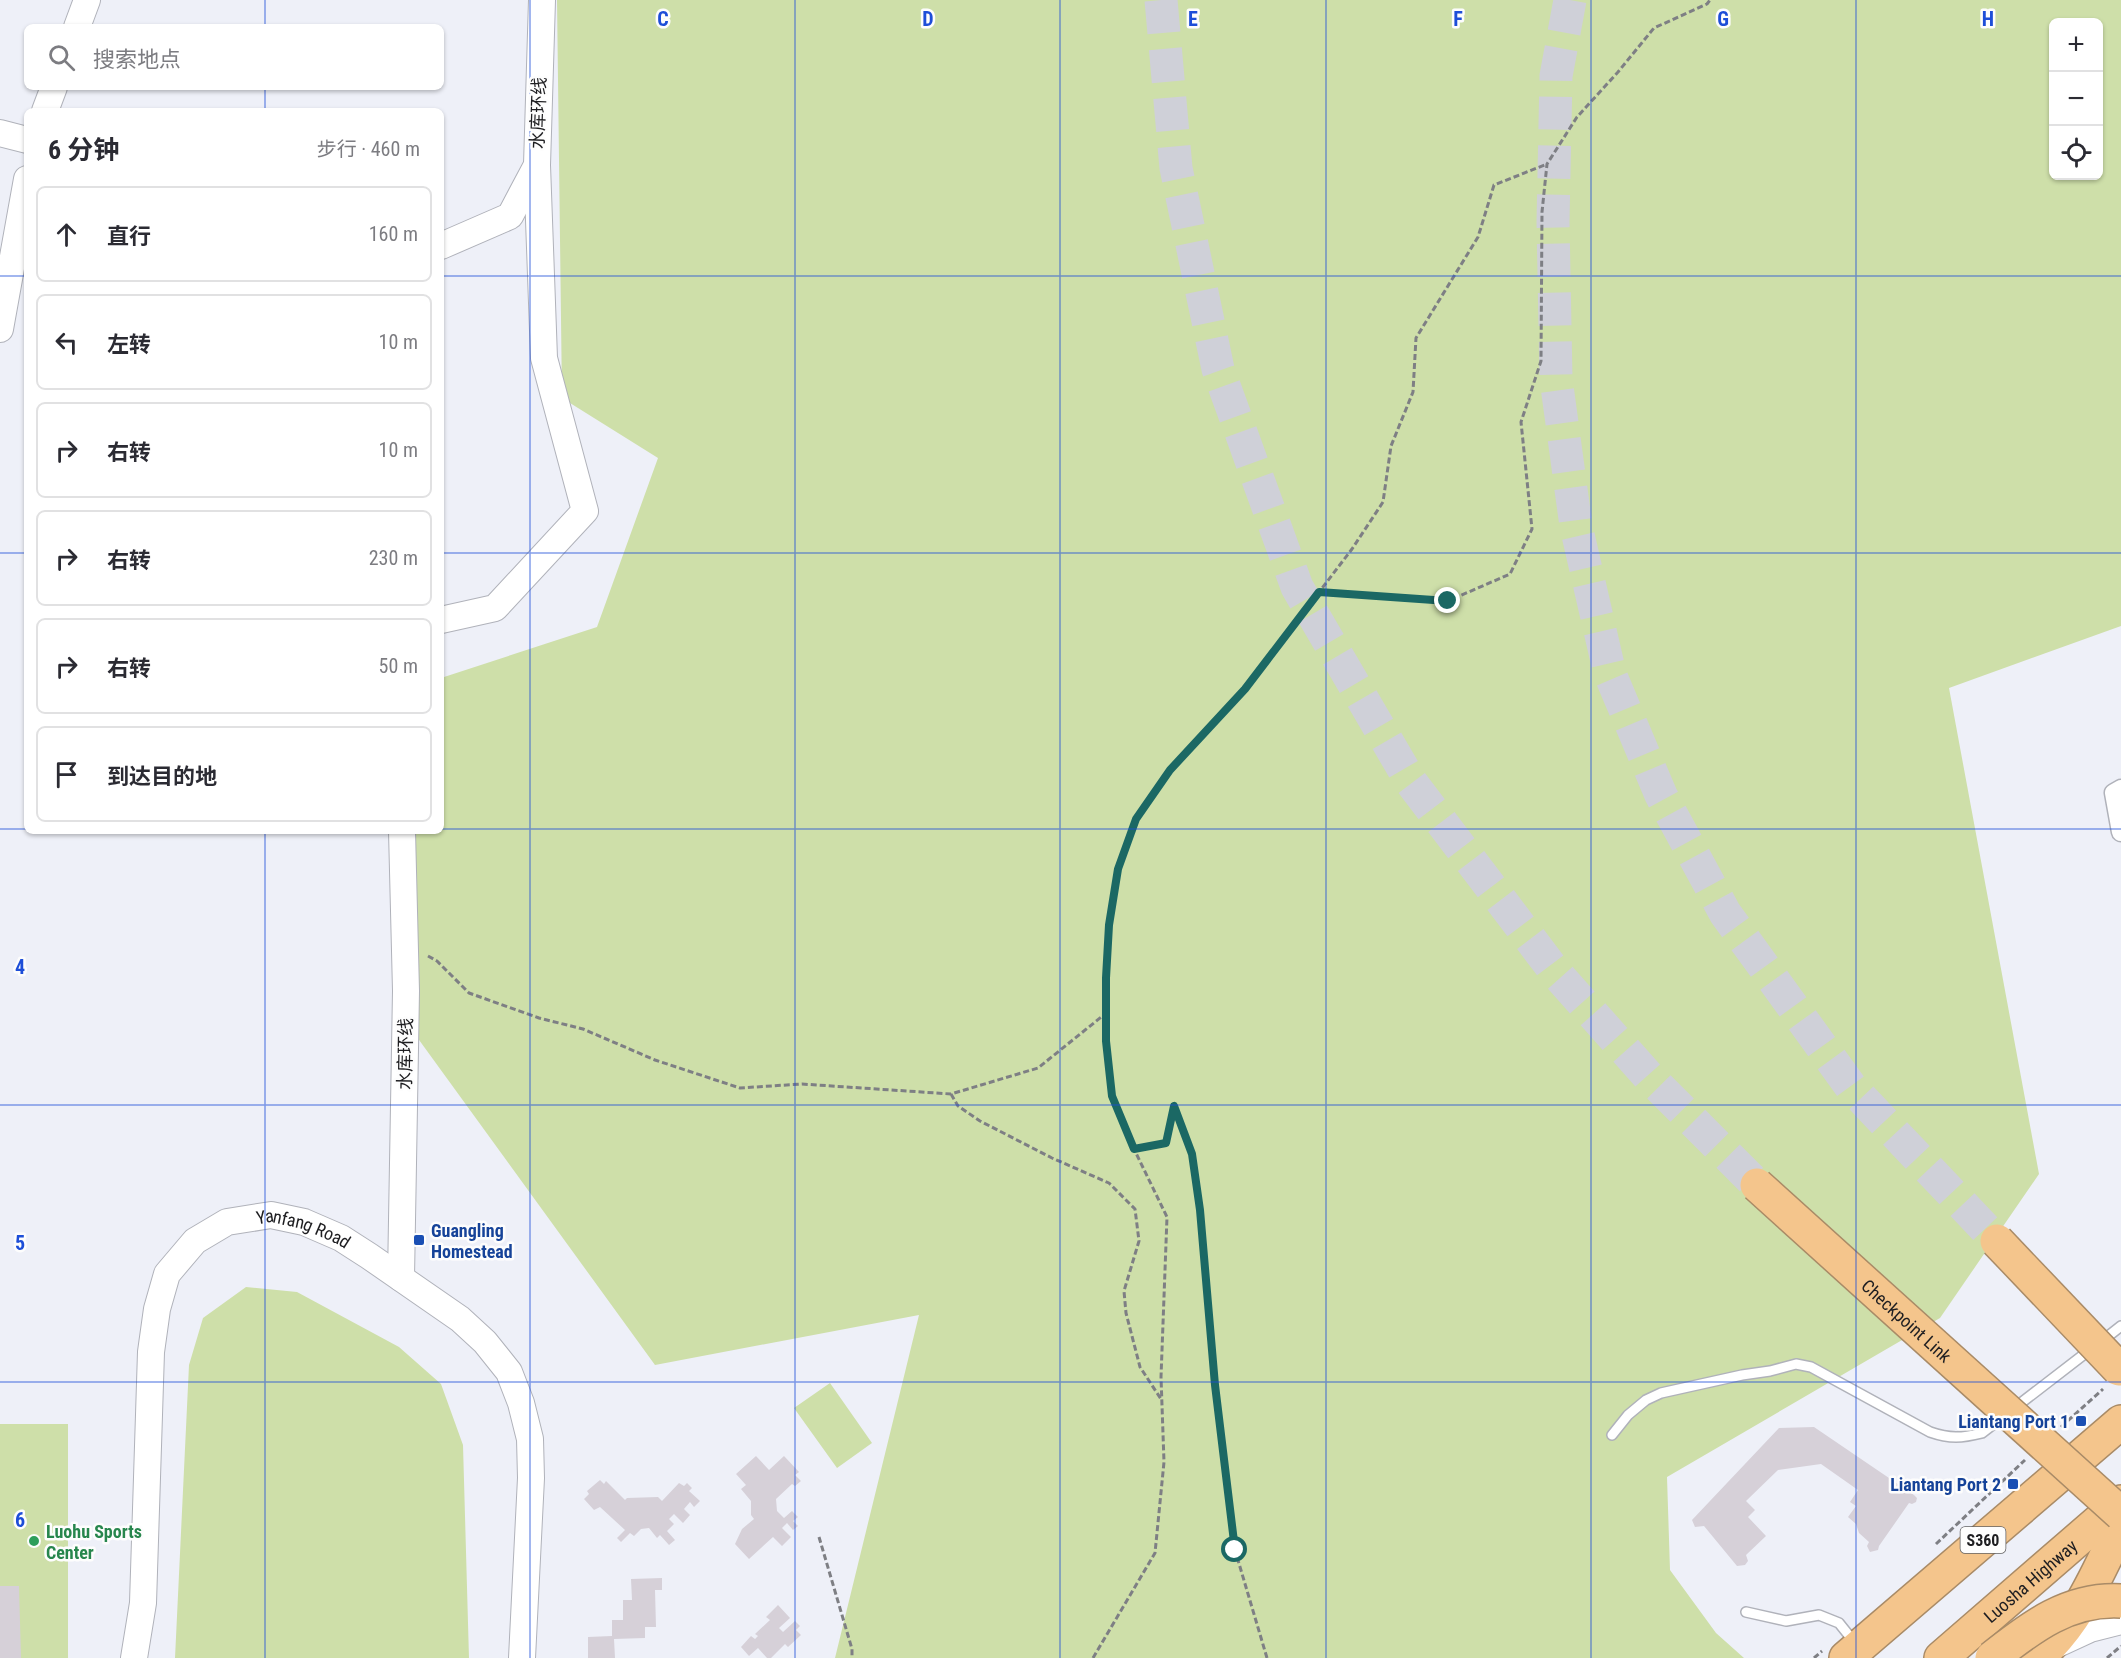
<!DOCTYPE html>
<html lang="zh">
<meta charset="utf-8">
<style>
body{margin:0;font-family:"Roboto Condensed","Noto Sans SC",sans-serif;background:#f2f2f3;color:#2b2b33}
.controls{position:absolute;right:18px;top:18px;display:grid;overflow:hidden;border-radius:9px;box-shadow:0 2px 4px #0004}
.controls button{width:54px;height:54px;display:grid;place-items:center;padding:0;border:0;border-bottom:2px solid #e1e1e2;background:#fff;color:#2b2b33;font:30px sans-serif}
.stop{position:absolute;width:18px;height:18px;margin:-14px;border:4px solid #1b6864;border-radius:50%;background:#fff}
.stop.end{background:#1b6864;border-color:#fff;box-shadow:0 2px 6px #0008}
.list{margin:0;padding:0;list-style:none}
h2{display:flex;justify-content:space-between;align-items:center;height:78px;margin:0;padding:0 24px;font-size:26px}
h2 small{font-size:20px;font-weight:400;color:#7c7c81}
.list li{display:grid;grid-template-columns:39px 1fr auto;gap:18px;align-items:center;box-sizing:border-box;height:96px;margin:0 12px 12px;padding:0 12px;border:2px solid #e1e1e2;border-radius:9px}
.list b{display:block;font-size:22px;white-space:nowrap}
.list em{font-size:20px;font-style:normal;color:#7c7c81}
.icon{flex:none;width:33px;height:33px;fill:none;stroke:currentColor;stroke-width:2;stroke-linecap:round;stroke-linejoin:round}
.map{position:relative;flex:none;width:2121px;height:1658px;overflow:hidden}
.search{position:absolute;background:#fff;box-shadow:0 2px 4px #0004;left:24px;top:24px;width:420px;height:66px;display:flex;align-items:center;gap:15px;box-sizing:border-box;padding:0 21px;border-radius:9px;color:#7c7c81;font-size:22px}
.panel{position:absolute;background:#fff;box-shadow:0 2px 4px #0004;left:24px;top:108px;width:420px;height:726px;border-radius:9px}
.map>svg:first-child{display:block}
.green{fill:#cedfa9;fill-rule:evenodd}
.building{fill:#d6d0d8}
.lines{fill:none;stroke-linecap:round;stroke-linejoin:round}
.highway-tunnel{stroke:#cfd0d8;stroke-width:33;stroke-dasharray:33 16;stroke-linecap:butt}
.lane-casing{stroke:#b0b2ba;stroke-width:12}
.street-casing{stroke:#b0b2ba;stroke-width:21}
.secondary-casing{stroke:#b0b2ba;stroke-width:28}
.highway-casing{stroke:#a98b67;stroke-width:36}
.path{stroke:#7e7f84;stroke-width:3;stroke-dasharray:6 3;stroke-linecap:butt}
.lane{stroke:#fff;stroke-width:9}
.street{stroke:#fff;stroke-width:18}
.secondary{stroke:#fff;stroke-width:26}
.highway{stroke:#f4c58c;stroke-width:33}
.highway-bridge-casing{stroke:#a98b67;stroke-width:36;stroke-linecap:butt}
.highway-bridge{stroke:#f4c58c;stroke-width:33}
.route{stroke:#1b6864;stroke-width:8}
.grid{fill:none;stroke:#1d4ed8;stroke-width:1.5;stroke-opacity:0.55}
.transit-dot{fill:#1a4fb4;stroke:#fdfdfd;stroke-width:2}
.leisure-dot{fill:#2e9e5b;stroke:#fdfdfd;stroke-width:2}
.labels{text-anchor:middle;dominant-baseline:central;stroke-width:5;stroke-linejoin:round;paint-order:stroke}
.shield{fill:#fdfdfd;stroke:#616163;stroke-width:1.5}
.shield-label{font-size:16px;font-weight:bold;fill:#1e1e21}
.street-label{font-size:18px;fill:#1e1e21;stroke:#fdfdfd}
.transit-label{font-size:18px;font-weight:bold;fill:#164399;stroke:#fdfdfd;text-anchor:end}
.leisure-label{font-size:18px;font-weight:bold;fill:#27864d;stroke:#fdfdfd;text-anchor:start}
.grid-label{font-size:20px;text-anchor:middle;font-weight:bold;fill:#1d4ed8;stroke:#fdfdfd;stroke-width:5;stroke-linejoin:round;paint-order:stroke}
</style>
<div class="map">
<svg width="2121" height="1658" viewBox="0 0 2121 1658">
<rect width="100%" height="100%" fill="#eef0f8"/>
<!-- green -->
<path class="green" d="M557,0H2121V626L1949,688L2039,1174L1940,1318L1667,1477L1670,1570L1716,1633L1744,1658H835L919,1315L655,1365L414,1033L411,831H441V678L597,627L658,458L562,398ZM2054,22H2098V176H2054Z
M246,1287L297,1292L399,1347L441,1384L463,1445L469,1658H175L189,1365L203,1318Z
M830,1383L872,1443L837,1468L794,1408Z
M0,1424H68V1658H0Z"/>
<!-- building -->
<path class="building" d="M1814,1427L1914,1495L1917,1498L1916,1502L1912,1504L1909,1503L1879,1546L1878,1550L1870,1552L1867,1546L1869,1542L1859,1533L1856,1524L1848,1517L1856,1506L1850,1502L1858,1490L1821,1464L1778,1470L1746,1501L1755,1510L1748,1517L1766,1536L1746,1555L1748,1561L1745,1565L1737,1566L1704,1526L1695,1527L1692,1520L1779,1428Z
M756,1456L769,1470L784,1456L799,1472L795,1475L801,1481L795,1486L792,1484L776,1499L777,1511L784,1518L792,1511L798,1517L793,1521L798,1526L793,1530L787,1523L782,1528L791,1537L782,1546L773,1537L749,1559L735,1544L742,1529L754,1519L751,1515V1501L741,1489L746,1485L736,1474Z
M600,1480L604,1484L606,1481L625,1500L627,1498L658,1497L662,1501L679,1483L684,1486L687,1483L692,1488L689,1491L700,1501L694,1507L690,1502L684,1509L690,1515L683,1523L674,1514L669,1519L674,1524L667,1531L675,1540L669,1545L660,1535L657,1538L649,1528L641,1529L634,1536L630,1533L621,1542L617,1538L625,1530L600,1507L594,1510L584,1499L589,1494L587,1491Z
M662,1578V1590H655L656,1627H645V1638L614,1639L615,1658H588V1637L612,1636V1620H623V1600H632L631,1579Z
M0,1586H19L21,1658H0Z
M778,1605L790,1618L779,1628L783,1632L795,1621L800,1626L796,1630L801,1635L788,1647L785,1644L771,1658H767L758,1648L749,1656L741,1647L751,1636L755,1639L758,1636L755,1634L770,1620L766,1617Z"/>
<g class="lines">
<!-- highway-tunnel -->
<path class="highway-tunnel" d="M1161,0L1176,168L1218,369L1297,587L1411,782L1556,973L1650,1078L1757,1185
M1570,0L1556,76L1553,222L1556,379L1576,526L1610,674L1661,795L1725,913L1851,1087L1997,1241"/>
<defs>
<path id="lane" d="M2102,1341L2121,1326
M1612,1435L1628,1415L1646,1400L1661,1393L1742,1375L1770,1371L1796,1364L1811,1367L1930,1432C1950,1439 1962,1438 1982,1433L2091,1349
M1746,1612L1786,1621L1819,1615L1839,1623L1855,1643"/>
<path id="street" d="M2121,789L2114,793L2121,832"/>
<g id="secondary">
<path d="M77,27L87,0"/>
<path d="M45,111L54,87"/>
<path d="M0,133L27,140"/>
<path d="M441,246L510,216L537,165L542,0"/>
<path d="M0,329L27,179"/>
<path d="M441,620L495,608L585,511L544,358L537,165"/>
<path d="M401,1278L406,991L402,831"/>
<path d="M2051,1647L2090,1629L2121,1621"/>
<path id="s1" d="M134,1658L143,1603L151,1352L157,1309L167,1274L195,1241L227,1222L271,1215L304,1222L341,1238L369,1256L460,1319L485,1342L509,1372L521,1403L530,1439L531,1478L522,1658"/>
</g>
<g id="highway">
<path d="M1846,1658L2121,1422"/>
<path id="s2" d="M1941,1658L2121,1502"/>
<path d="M2037,1658C2078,1623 2098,1572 2121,1525"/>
</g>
</defs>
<!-- lane casing -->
<use href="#lane" class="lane-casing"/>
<!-- street casing -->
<use href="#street" class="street-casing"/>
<!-- secondary casing -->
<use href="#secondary" class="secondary-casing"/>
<!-- highway casing -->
<use href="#highway" class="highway-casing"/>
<!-- path -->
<path class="path" d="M1319,592L1448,601L1510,574L1532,529L1521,422L1541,361L1542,212L1547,164L1577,117L1618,72L1654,28L1707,4L1710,0
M428,956L437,961L469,993L539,1018L583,1029L655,1060L740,1088L802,1084L951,1094L1038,1068L1105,1014
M951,1094L958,1106L980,1121L1052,1158L1109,1183L1135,1209L1139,1241L1124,1291L1126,1313L1140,1367L1161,1399
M2061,1427L2103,1389
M819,1537L852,1649V1658
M1936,1544L2025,1460
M1093,1658L1155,1553L1164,1462L1161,1377L1167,1217L1134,1149
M1267,1658L1235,1550L1215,1385L1200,1210L1192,1154L1174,1106L1166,1143L1134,1149L1112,1096L1106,1041V978L1109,925L1118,869L1136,818L1170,770L1245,689L1352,549L1383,502L1391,446L1413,392L1416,338L1478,237L1494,185L1547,164
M1814,1658L1822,1651
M2107,1658L2121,1646"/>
<!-- lane -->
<use href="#lane" class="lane"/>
<!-- street -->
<use href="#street" class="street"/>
<!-- secondary -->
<use href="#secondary" class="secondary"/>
<!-- highway -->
<use href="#highway" class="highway"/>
<defs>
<g id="highway-bridge">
<path id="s3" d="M1757,1185L2121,1514"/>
<path d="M1997,1241L2119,1369"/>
<path d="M1992,1658C2031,1627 2069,1598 2121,1601"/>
</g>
</defs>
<!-- highway-bridge casing -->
<use href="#highway-bridge" class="highway-bridge-casing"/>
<!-- highway-bridge -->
<use href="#highway-bridge" class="highway-bridge"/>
</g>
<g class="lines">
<!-- route -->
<path class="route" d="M1235,1550L1215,1385L1200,1210L1192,1154L1174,1106L1166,1143L1134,1149L1112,1096L1106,1041V978L1109,925L1118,869L1136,819L1170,770L1245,689L1319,592L1448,601"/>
</g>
<!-- grid -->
<path class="grid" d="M265,0V27M530,0V1658M795,0V1658M1060,0V1658M1326,0V1658M1591,0V1658M1856,0V1658M265,87V111M0,276H27M441,276H2121M0,553H27M441,553H2121M0,829H27M441,829H2121M265,831V1658M0,1105H2121M0,1382H2121"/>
<!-- markers -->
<g class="transit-dot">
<rect x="413" y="1234" width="12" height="12" rx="3"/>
<rect x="2075" y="1415" width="12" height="12" rx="3"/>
<rect x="2007" y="1478" width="12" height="12" rx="3"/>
</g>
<circle class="leisure-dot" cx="34" cy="1541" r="6"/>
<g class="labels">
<!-- shield labels -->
<rect class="shield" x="1960.5" y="1527" width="45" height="26" rx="4.5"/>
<g class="shield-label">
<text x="1983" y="1540">S360</text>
</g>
<!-- street labels -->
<g class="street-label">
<text transform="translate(538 113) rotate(-88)">水库环线</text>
<text transform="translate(405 1054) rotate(-89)">水库环线</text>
<text stroke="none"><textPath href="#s1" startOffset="546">Yanfang Road</textPath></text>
<text stroke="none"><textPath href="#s3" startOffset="202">Checkpoint Link</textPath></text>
<text stroke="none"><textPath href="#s2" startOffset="118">Luosha Highway</textPath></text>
</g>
<!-- transit labels -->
<g class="transit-label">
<text x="431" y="1230" text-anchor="start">Guangling<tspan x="431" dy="21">Homestead</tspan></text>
<text x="2069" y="1421">Liantang Port 1</text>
<text x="2001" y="1484">Liantang Port 2</text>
</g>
<!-- leisure labels -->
<g class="leisure-label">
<text x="46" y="1531">Luohu Sports<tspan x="46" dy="21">Center</tspan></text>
</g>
</g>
<g class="grid-label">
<text x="663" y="26">C</text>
<text x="928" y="26">D</text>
<text x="1193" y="26">E</text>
<text x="1458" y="26">F</text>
<text x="1723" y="26">G</text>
<text x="1988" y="26">H</text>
<text x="20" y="974">4</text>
<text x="20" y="1250">5</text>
<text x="20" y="1527">6</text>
</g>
</svg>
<div class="controls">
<button>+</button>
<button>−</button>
<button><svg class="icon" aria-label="locate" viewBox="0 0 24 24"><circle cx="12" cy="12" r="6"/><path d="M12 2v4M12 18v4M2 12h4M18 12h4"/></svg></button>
</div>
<div class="stop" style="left:1235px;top:1550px"></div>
<div class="stop end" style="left:1448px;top:601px"></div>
<div class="search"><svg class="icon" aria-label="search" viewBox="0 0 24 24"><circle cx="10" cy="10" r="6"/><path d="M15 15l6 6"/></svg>搜索地点</div>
<section class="panel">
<h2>6 分钟<small>步行 · 460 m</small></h2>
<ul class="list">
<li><svg class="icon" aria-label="ahead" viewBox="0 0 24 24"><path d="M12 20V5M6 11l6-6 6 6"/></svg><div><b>直行</b></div><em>160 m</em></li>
<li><svg class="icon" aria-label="left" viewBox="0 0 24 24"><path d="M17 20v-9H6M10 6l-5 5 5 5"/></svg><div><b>左转</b></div><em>10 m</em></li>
<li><svg class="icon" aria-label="right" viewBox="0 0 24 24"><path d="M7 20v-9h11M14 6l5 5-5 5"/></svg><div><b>右转</b></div><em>10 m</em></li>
<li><svg class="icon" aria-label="right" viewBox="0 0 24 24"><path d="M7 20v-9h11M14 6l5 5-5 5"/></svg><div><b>右转</b></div><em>230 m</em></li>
<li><svg class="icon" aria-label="right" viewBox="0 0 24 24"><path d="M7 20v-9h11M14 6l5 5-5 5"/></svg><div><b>右转</b></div><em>50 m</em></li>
<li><svg class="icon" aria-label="arrive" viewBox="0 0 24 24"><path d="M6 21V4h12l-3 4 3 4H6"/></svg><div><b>到达目的地</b></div></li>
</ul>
</section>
</div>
